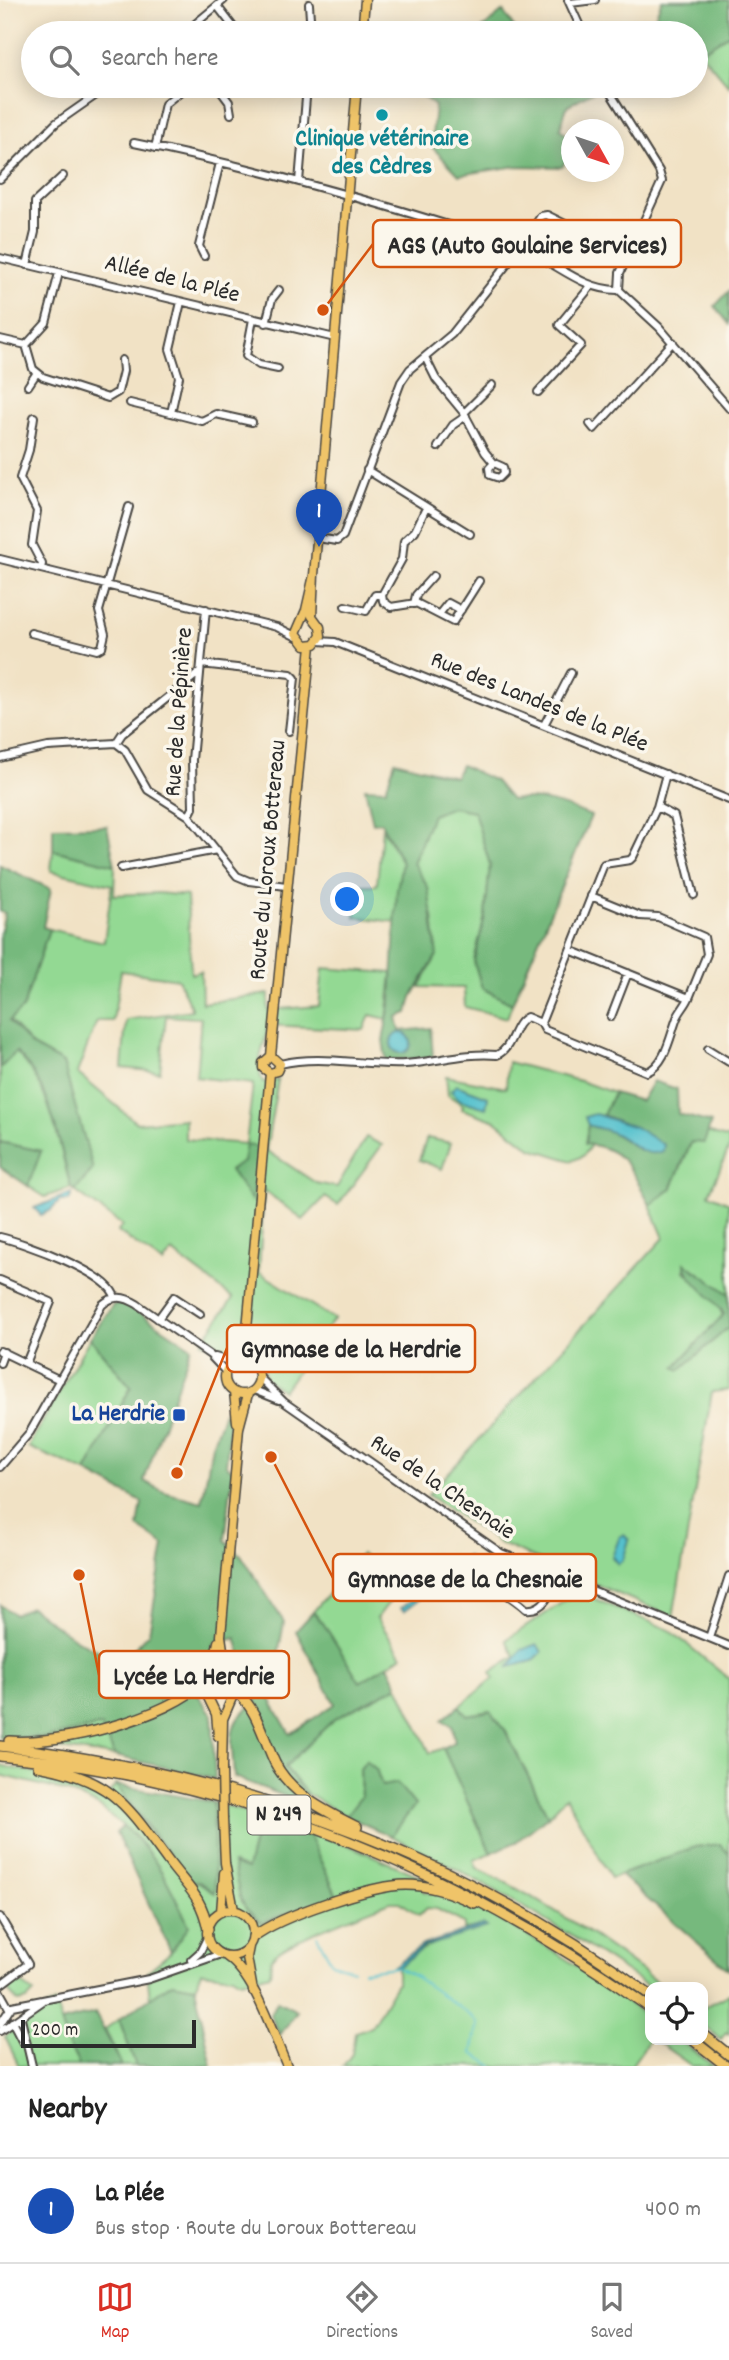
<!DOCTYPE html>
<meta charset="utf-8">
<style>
body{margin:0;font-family:Dekko,sans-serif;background:#f2f2f2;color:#222}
.controls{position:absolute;right:21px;bottom:21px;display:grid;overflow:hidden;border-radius:14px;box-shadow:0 4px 18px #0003}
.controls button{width:63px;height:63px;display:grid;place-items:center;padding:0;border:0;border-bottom:2px solid #e0e0e0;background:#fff;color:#222;font:35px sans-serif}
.compass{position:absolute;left:561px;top:119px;width:63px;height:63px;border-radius:50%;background:#fff;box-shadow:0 4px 18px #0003;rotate:130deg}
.scale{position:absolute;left:21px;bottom:18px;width:175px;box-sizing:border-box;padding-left:7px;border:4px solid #2b2b2b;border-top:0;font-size:19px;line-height:24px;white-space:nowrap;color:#2b2b2b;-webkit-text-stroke:5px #fbf7ec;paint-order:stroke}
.you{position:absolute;left:348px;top:900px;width:24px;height:24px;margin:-18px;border:5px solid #fff;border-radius:50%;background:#1a73e8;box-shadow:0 0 0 10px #1a73e833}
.badge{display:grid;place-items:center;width:46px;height:46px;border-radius:50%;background:#d93025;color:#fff;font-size:23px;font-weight:700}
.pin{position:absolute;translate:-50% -58px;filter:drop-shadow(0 2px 4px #0008)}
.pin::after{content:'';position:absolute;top:37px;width:24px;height:21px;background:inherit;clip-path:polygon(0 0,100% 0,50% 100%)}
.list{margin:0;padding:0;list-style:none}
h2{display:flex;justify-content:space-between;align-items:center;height:91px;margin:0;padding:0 28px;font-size:30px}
h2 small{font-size:23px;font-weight:400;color:#767676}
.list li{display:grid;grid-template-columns:46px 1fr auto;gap:21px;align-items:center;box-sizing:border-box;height:105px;padding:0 28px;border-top:2px solid #e0e0e0}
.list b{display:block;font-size:26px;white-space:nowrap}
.list p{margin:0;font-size:23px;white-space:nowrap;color:#767676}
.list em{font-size:23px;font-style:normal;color:#767676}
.icon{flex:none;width:38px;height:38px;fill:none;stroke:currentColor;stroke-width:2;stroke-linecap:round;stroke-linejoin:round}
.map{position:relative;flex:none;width:729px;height:2066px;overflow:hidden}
.search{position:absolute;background:#fff;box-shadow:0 4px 18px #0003;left:21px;right:21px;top:21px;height:77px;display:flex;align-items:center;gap:18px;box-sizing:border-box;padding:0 24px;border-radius:38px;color:#767676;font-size:26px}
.sheet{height:196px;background:#fff}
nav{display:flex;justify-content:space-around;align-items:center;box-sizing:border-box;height:98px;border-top:2px solid #e0e0e0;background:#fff;font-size:19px;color:#767676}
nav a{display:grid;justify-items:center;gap:4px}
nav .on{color:#d93025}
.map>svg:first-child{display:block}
.green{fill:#93d993;stroke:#5f825f;stroke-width:2;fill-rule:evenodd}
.forest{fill:#76b97d;stroke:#507254;stroke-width:2}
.water{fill:#54c1cd;stroke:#40767c;stroke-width:2}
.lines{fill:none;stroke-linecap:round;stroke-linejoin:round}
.stream{stroke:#54c1cd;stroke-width:2}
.minor-casing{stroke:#494642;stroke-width:10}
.major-casing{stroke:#494642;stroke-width:11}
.highway-casing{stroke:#494642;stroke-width:12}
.minor{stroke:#fff;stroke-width:6}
.major{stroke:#efc469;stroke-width:8}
.highway{stroke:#efc469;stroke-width:9}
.major-bridge-casing{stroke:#494642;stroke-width:11;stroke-linecap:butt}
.major-bridge{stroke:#efc469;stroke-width:8}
.culture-dot{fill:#0f9aa8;stroke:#fbf7ec;stroke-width:2.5}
.transit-dot{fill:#1a4fb4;stroke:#fbf7ec;stroke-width:2.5}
.labels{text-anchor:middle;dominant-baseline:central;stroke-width:7;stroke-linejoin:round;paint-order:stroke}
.shield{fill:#fbf7ec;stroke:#696865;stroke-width:2}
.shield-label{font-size:23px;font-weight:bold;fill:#2b2b2b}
.culture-label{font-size:24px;font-weight:bold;fill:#0d838f;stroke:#fbf7ec}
.street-label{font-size:24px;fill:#2b2b2b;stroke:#fbf7ec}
.transit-label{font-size:24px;font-weight:bold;fill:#164399;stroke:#fbf7ec;text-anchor:end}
.leader{fill:none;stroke:#d5540f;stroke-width:2.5}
.callout-dot{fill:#d5540f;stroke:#fbf7ec;stroke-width:2.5}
.callout{fill:#fbf7ec;stroke:#d5540f;stroke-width:2.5}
.callout-label{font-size:26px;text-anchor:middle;font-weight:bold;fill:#2b2b2b}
</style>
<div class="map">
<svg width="729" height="2066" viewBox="0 0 729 2066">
<rect width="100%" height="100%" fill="#fbf7ec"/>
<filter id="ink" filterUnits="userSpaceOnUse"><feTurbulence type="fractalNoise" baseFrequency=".0143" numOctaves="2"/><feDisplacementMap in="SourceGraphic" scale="14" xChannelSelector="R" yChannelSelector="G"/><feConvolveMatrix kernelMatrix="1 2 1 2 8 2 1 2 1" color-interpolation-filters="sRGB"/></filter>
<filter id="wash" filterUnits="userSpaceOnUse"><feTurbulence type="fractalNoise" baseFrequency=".00686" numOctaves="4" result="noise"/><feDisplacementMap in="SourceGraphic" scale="28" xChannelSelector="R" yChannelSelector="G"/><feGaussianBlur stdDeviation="1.57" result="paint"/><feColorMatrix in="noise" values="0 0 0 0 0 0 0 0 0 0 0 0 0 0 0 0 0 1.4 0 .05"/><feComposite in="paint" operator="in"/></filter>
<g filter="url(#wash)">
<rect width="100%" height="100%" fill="#f1e2c5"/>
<!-- green -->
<path class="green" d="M729,34V86L700,52Z
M452,807L474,811L490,865L485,916L474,961L482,988L512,1004L507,1018L465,1007L464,988L420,987L437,955L433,915L413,864L432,814Z
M382,828L402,862L395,922L355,917L357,885H377Z
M53,850L115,865L114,895L158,893L187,896L191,974L201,971L202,1003L269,994L268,1010L319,1006L323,968L392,973L387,1019L370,1015L364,1030L268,1025C266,1046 253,1062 263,1082L278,1080L266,1150L316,1183L337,1187L366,1137L382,1145L338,1205L325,1197L303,1220L264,1190L259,1272L334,1319L283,1391L266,1379C263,1357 254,1354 233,1351L229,1353L202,1342L233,1298L172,1252L163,1263L118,1232L122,1225L75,1191L92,1169L63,1063L32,1046L9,1020L23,1008L49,929L104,942L112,885L51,871ZM121,971L178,979L192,1010L126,1020L122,1068L160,1072L166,1016L201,1018L196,1077L253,1084L246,1144L185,1139V1119L137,1123L77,1073L97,1021H113ZM243,1162L252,1200L230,1170Z
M16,1052C51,1086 58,1142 71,1188L45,1197L28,1186L41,1151L0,1142V1068Z
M508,1062L580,1081L614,1093L603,1115L585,1117L588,1125L586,1144L591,1145L583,1156L572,1161L531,1148L496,1121L462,1109L463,1105L448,1095L446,1076L506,1088Z
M707,1132L729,1139V1148L709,1194L729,1203V1294L685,1264V1271C703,1288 723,1302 725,1327H729V1390L712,1392L673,1617L501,1544L428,1495L664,1238L650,1205L671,1189L692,1141L703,1142Z
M427,1138L451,1143L442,1169L419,1160Z
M90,1338L131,1387L86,1472L28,1447Z
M361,1554L399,1589L377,1618L402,1656L360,1682L323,1623L313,1612Z
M578,1592L670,1630L729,1679V1854L720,1844L696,1847L611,1878L566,1797L548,1816L505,1730L490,1711L467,1715L459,1706L494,1678L491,1672L515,1656L506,1640Z
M398,1686L430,1753L443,1748L491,1853L474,1860L477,1868C544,1900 604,1941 663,1987L650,1988C567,1930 482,1880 391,1836L415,1805L382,1786L376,1769L366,1761L360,1769L361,1797L346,1816L307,1794L284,1767L334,1719Z
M101,1726L115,1756L37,1746L8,1739Z
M0,1766L75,1779L107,1795L116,1785L170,1859L214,1892L213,1802L260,1817L247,1869L233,1864L246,1909L254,1915L337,1896L307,1832L348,1845L422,1877L423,1891C499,1907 589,1973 650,2019V2039L631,2066H343L352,2054L355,2032L371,2027L397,1983V1968C422,1942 454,1938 486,1927L464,1930V1923L437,1909L426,1908L419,1915L400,1902H390C371,1910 279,1943 272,1958C270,1962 271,1969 270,1974L241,1981L233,1976L202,1972L195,1987L172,1983L150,1998L147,1972L171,1952L135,1836L99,1806L68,1792L0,1775Z
M13,1980H17L34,1993L27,2000L18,2002L6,1988Z
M729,1994V2034L726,2032L721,2039L703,2025V2008Z
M55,2003L69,2046L80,2066H19L5,2037L28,2016Z
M119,2019L136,2066H119L121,2064L105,2029Z
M655,2040H679L714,2066H692Z"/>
<!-- forest -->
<path class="forest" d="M662,0H729V34L700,52L696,48V33H680L654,20Z
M503,11L516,31L513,33H477Z
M416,86H600L601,87L567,106L560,129L571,138V152L562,167L517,166L459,175L431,146L435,106L413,89Z
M729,291V324L715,306Z
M395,761L455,777L461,765L495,781L511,800C541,796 564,805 591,816L512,1004L482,988L474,961L485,916L490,865L474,811L452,807L432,815L413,863L428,887L437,955L412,997L408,1013L397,1017L400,1031L431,1028L433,1058L386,1060L383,1040L391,1000L397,889L402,862L381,822L373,823L365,788L386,789Z
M107,826L115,865L53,850V827Z
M0,865L51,889L43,927L49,929L23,1008L9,1021L32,1046L63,1063L93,1169L75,1191L71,1188C59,1143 51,1085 16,1052L0,1068V934L5,913L0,912Z
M653,1081L677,1089L678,1114L711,1123L704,1143L691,1142L671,1189L650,1205C632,1172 626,1148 585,1144L588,1125L610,1131L641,1151L618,1121L603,1115L614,1093L641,1101Z
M0,1142L41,1151L28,1186L0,1167Z
M246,1144L260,1148L252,1201L230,1170L243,1162Z
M685,1263L729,1294V1327L680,1370L675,1367L724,1314C714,1297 687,1281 685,1263Z
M125,1303L191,1347L144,1481L164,1492L202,1502L212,1445L224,1412L230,1421L226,1465L233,1470L225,1540L241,1555L284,1622L270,1699L290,1734L335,1704L296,1631L313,1612L323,1623L360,1682L388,1665L398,1686L334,1719L285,1767L307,1794L292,1799L234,1777C233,1743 223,1721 257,1703L236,1638L214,1644L210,1661L192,1687L212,1714L215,1779L115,1756L101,1726L48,1737L0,1738V1605L14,1614L31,1607C61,1629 88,1653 125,1658L149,1633L164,1545L138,1527L142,1502L86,1472L131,1387L90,1338L113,1305Z
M459,1706L467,1715L490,1711L505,1730L548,1816L516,1842L491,1853L443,1748L455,1742L452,1726L442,1720Z
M366,1761L376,1769L382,1786L397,1783L415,1805L391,1836L346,1816L361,1797L360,1769Z
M116,1785L213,1802L215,1893L199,1882L189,1881Z
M260,1817L307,1832L337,1896L261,1923L246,1909L240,1897L233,1864L247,1869Z
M123,1826C155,1852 172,1889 189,1926L171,1952L116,1833Z
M720,1844L729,1854V1970L620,1875L695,1847Z
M172,1983L195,1987L212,2066H136L119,2019Z
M277,2001L297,2011L280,2035L270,2015Z
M95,2013L121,2064L119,2066H80L69,2046L61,2022Z"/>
<!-- water -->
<path class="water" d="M391 1043a10 10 0 1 1 20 0a10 10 0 1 1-20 0Z
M456,1085L488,1097L486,1108L460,1100L451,1091Z
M595,1114L635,1127L664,1145L663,1151C643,1160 629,1139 611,1132C604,1129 596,1128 588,1125L585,1117Z
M72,1193L69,1201H60L50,1211L41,1215L34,1208Z
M624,1535L629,1540L623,1560L618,1564L612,1557L620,1536Z
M467,1556L470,1560L404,1611L401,1608Z
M537,1644L542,1652L533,1661L509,1667L521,1650Z
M484,1925L487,1927L424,1947L397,1968L394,1966L423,1945Z"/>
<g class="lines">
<!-- stream -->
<path class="stream" d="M317,1936L332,1963L353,1970
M363,1971L396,1967L416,1977L474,2018L478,2023L472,2053L493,2066"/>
</g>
</g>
<g filter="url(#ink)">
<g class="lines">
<defs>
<path id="minor" d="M568,0L583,33
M570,3L595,0
M309,4L311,33
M218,7L238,33
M184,33L224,0
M217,86L229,102L231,114
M606,86L659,171L662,181L620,273L619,290L659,327L729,408
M134,143C263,169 392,206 517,247C552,258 581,291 619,290
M155,148L165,104L187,86
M0,179L56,123L109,86
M299,182L307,86
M204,256L199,246L220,163
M0,258L335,338
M27,265L35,232V202L63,176
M59,273L46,323L26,345L33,369L43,377L108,398L118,392L123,371L122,360
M181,302L170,349L179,377L171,413L202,421L216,414L252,422
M253,319L246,356L259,365L278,369
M266,323L272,299L279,290
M0,339L26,345
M425,357L436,379L464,413L485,452L494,463L503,467L504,473L499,478L490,475L489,468L494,463
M28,386L36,374
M538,392L581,345L559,325L591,286
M130,403L171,413
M464,413L492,385
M34,417L29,450L20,478L37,511L32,545L42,564L41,569
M590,424L594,429L673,342
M438,447L453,425L466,416
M367,470L470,534
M426,508L415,531L404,541L402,559L382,595L383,601L391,607L416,603L453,622L479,581
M317,538L337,541L343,536L401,382L410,369L452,334L520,248L541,216L547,215L587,235L603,248
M0,559L277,627L297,637
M414,604L416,595L433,576
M345,606L366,611L375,595H382
M440,613L448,603L461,610
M31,633L97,650L102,647L105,634L99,611L129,507
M318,641L335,642L390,664L729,800
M201,664L291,674L295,678L289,731
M544,725L571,673
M116,743L122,734L200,672
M0,758L48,747L116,743L125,750L148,790L189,816L237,876L249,881L286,886
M657,807L674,816L694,895
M189,816L193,808L192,760L206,609
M121,868L217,850
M591,896L640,916L658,917L704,937L707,954L689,998
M570,950L604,864L630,860L633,857L657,807L666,774
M611,1017L628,973
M708,1049L729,1062
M280,1064C321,1054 364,1066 405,1064C437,1062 465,1052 497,1055C514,1047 512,1024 527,1017L541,1023L545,1030L647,1072C666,1064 670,1036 677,1018C680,1011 686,1005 689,998L570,950L541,1023
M0,1237C24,1243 111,1273 115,1298
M0,1280L51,1302L27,1361
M158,1319L174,1297L200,1314
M0,1351L60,1380
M215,1357L233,1362
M0,1363L4,1352
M260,1378L284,1402L501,1553L729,1646
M254,1390L279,1400
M0,1467L30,1432L102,1305C114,1294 125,1297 137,1304L210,1355L226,1372
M509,1556L496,1572L493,1582C499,1591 516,1599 526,1609C545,1611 551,1592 557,1577
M709,1638L729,1576
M0,1917L28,1964L0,1985
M191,1960L200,1952L208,1936
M0,1992L9,2008
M21,2019L32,2066
M12,2022L23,2043
M0,2024L12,2006L149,1979L221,1954
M0,2031L43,2001"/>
<path id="major" d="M362,33L365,0
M314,575L306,610L296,633L305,645L315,644L321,636L320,627L312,616L314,575L357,86
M271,1056L311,645
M270,1073L277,1071L280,1064L271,1056
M270,1073L263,1068V1063L271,1056
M225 1377a17 17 0 1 1 34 0a17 17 0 1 1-34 0Z
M238,1360L247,1329L270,1073
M234,1392L237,1422
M218,1642L212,1671L205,1677L203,1687L216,1714L218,1736
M222,1768L223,1719L237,1686L225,1663L221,1636L239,1428L248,1394
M223,1819L225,1863L234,1910
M207 1933a23 23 0 1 1 46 0a23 23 0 1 1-46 0Z
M221,1912L224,1873
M249,1947L247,1957L253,1991
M227,1957C255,1976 273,2035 287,2066"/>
<path id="highway" d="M236,1691C258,1710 263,1738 275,1763C292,1795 325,1811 357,1827
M9,1741C59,1745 169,1718 204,1681
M0,1746C236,1774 458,1853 650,1995
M0,1756C238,1779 457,1869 650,2008
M38,1766C112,1779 126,1804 168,1861C187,1887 201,1895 208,1929
M253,1937C280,1916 372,1885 406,1885C430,1885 453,1893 474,1903
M703,2034L729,2055
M693,2040L726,2066"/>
</defs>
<!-- minor casing -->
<use href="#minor" class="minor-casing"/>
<!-- major casing -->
<use href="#major" class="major-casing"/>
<!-- highway casing -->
<use href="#highway" class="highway-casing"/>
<!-- minor -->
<use href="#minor" class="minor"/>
<!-- major -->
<use href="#major" class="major"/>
<!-- highway -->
<use href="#highway" class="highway"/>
<defs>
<path id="major-bridge" d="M222,1768L223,1819"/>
</defs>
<!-- major-bridge casing -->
<use href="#major-bridge" class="major-bridge-casing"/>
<!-- major-bridge -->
<use href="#major-bridge" class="major-bridge"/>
</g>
</g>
<!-- markers -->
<circle class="culture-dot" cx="382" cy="115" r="7"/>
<rect class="transit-dot" x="172" y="1408" width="14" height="14" rx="3.5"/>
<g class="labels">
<!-- shield labels -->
<rect class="shield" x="247.5" y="1795.5" width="63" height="39" rx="5"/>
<g class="shield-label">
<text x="279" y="1815">N 249</text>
</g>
<!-- culture labels -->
<g class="culture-label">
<text x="382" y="140">Clinique vétérinaire<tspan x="382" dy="28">des Cèdres</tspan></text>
</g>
<!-- street labels -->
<g class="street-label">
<text transform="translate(172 280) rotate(14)">Allée de la Plée</text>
<text transform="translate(539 703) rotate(22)">Rue des Landes de la Plée</text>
<text transform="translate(180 712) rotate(-86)">Rue de la Pépinière</text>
<text transform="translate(269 860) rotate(-85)">Route du Loroux Bottereau</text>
<text transform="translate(442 1488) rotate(34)">Rue de la Chesnaie</text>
</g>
<!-- transit labels -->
<g class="transit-label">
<text x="165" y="1415">La Herdrie</text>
</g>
</g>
<!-- callouts -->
<path class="leader" d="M323 310L373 244M177 1473L227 1348M271 1457L333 1578M79 1575L99 1675"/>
<g class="callout-dot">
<circle cx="323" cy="310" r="7"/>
<circle cx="177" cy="1473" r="7"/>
<circle cx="271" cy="1457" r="7"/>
<circle cx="79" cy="1575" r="7"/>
</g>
<g class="callout">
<rect x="373" y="220" width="308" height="47" rx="7"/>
<rect x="227" y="1325" width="248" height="47" rx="7"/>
<rect x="333" y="1554" width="263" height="47" rx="7"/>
<rect x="99" y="1651" width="190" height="47" rx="7"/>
</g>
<g class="callout-label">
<text x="527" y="253">AGS (Auto Goulaine Services)</text>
<text x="351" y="1357">Gymnase de la Herdrie</text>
<text x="465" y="1587">Gymnase de la Chesnaie</text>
<text x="194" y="1684">Lycée La Herdrie</text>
</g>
</svg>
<div class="controls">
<button><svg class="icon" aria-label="locate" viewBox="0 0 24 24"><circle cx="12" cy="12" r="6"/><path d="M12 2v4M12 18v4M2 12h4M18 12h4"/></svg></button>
</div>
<svg class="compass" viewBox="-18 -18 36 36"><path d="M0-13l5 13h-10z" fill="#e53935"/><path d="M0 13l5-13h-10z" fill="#767676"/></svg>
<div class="scale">200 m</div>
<div class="you"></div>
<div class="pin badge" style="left:319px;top:547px;background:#1a4fb4">1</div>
<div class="search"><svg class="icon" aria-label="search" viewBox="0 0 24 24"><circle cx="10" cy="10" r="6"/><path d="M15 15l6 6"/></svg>Search here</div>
</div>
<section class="sheet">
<h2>Nearby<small></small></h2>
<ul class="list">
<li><span class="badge" style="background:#1a4fb4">1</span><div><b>La Plée</b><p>Bus stop · Route du Loroux Bottereau</p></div><em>400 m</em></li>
</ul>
</section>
<nav>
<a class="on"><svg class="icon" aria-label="map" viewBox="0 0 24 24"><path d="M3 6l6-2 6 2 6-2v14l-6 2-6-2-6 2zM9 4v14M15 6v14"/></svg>Map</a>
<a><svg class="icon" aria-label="directions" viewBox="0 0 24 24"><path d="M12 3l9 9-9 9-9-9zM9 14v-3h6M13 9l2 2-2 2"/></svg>Directions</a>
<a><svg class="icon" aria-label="saved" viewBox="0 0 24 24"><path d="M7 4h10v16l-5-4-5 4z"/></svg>Saved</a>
</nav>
